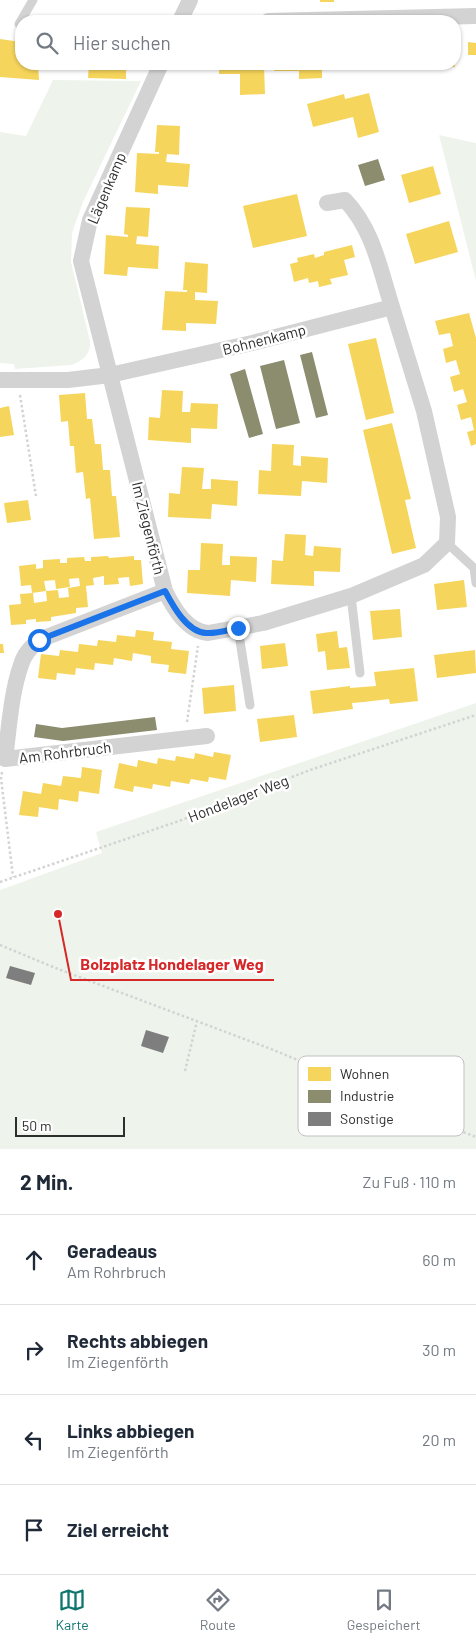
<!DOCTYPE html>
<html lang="de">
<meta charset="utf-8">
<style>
body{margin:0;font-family:Barlow,sans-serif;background:#f6f6f7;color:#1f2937}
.scale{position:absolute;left:15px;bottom:12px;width:110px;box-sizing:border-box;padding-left:5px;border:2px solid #2e2e2e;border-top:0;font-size:14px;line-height:18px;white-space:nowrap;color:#2e2e2e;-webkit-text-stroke:4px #fff;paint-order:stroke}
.stop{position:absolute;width:15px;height:15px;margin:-11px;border:4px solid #1a73e8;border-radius:50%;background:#fff}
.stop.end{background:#1a73e8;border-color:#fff;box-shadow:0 1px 5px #0008}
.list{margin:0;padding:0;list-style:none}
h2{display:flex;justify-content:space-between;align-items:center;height:65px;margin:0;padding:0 20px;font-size:21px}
h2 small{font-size:16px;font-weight:400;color:#747a83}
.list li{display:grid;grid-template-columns:32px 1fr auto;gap:15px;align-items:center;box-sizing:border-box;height:90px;padding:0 20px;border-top:1px solid #e0e1e3}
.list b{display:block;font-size:19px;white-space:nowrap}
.list p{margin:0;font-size:16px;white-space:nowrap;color:#747a83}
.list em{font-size:16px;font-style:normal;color:#747a83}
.icon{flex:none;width:28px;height:28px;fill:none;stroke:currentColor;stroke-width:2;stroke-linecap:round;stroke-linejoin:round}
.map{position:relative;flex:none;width:476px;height:1149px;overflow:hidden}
.search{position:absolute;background:#fff;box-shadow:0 1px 4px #0004;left:15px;right:15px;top:15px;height:55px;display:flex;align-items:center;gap:12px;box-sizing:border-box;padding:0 18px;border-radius:20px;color:#747a83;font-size:19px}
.sheet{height:425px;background:#fff}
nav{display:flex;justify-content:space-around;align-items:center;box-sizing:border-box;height:70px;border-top:1px solid #e0e1e3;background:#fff;font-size:14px;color:#747a83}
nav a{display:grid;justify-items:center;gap:2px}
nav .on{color:#0f766e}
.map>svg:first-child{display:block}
.green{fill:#eef4ec}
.homes{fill:#f6d55c;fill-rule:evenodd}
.industry{fill:#8c8c6e}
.building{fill:#7e7e7e}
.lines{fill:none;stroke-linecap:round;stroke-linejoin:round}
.path{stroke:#d3d3d3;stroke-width:2.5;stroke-dasharray:2.5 2.5;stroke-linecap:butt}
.lane{stroke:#d3d3d3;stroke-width:9}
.street{stroke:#d3d3d3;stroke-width:16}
.route{stroke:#1a73e8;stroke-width:6}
.labels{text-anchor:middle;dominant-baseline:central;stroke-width:5;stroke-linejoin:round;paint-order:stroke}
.street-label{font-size:15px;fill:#2e2e2e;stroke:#fff}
.key{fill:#fff;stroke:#c0c0c0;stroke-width:1}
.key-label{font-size:14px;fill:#2e2e2e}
.leader{fill:none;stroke:#d62828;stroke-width:2}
.callout-dot{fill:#d62828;stroke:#fff;stroke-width:2}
.callout-label{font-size:16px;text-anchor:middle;font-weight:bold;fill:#d62828;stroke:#fff;stroke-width:5;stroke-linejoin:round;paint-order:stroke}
</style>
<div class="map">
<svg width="476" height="1149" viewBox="0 0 476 1149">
<rect width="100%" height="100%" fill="#fff"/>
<!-- green -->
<path class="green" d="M53,80L141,81L83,202L72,233L71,262L90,341C91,354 83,361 71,365L15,369L14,364L0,363V132L26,136Z
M439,135L476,143V281Z
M476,703V1149H0V890L102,853L96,832Z"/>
<!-- homes -->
<path class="homes" d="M320,0H334V2H320Z
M0,39L21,42V64H38L39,80L0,77Z
M468,42L476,43V55H468Z
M89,64H126V79L88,78Z
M219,64H322V78L299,79V71H274V66H264L265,94L240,95V74H219Z
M376,64H455V67L376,69Z
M369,93L379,132L358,138L353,117L313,127L307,104L344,94L345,99Z
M157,125L180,126L179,155L167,154L166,162L190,164L188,187L158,185V194L135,192L137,153L159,154V152H155Z
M433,166L441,194L409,203L401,175Z
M297,194L307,236L253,248L243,206Z
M126,207L150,208L148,237L137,236L136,244L159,246L158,269L128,267L127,276L104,274L106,235L128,237V235L124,234Z
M449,221L458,252L415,264L406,234Z
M352,245L355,257L344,260L348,275L330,279L332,284L319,287L318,281L309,283L308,278L294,282L290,264L298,262L297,258L314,254L315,258L324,255V252Z
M185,262L208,264L207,293L195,292V300L218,301L216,324L186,323V331L162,330L165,291L187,292V290H183Z
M469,313L476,338V444L471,446L467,432L474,430L471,417L461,420L457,405L467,402L463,389L454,392L450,377L460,374L456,360L446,363L443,349L453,346L450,333L439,335L435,321Z
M376,338L394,413L366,420L348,344Z
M162,390L183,391L182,412H190L191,403L218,404L217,429L191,428V443L148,440L149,417L160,418Z
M85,393L87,419H92L95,444H101L103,470H110L112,496H116L120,537L94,539L90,498L86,499L83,472L76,473L74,446H70L68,421L61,422L59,395Z
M9,406L14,435L0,437V408Z
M392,423L411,499L405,500L416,548L392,554L363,430Z
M272,444L294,445L293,465L301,466V456L328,458L327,483L302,481L301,496L258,494L259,470L271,471Z
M182,467L204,468L202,489H211V479L238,481L237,506L212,504L211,519L168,517L169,493L180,494Z
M28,500L31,520L7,523L4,503Z
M285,534L306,535L305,555L313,556L314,546L341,548L340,572L314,571V586L271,584L272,560L283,561Z
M201,543L223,544L222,565H230V556L257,557L256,582L231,580L230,596L187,593L188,570H200Z
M108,556L109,558L134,556V560H141L143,584L130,586L129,577L118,578L119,584L104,585V576L93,578L94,585L86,586L88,607L76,608V613L51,617V621L36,622V619L26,620V624L11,625L9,605L21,604L20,594L33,593L34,603L47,601L46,591L32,593L31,585L21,586L19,566L36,564V569L43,568V560L60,559V563H67V558L84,557L85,561H91V557ZM79,578L80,586L68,588L69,597L59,598L58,590L46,591L44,581L55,580L56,589L70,587L69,579Z
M464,580L467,607L437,610L434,584Z
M400,609L402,637L373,640L370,611Z
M136,630L154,632L153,640L172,642L171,649L189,651L186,674L168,672L169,665L151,663V656L133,653L132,661L114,658L113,665L95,663L94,670L76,668L75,675L57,673L56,680L38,678L41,654L59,656L60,650L78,652L79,644L97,646L98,640L116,642L117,635L135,637Z
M337,631L339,648L347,647L350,668L327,670L325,651L318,652L316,634Z
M285,643L288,666L262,669L260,646Z
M0,644H3L4,653H0Z
M475,650L476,673L437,678L434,655Z
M414,668L418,701L390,704L389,699L364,702L352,703L353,709L313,714L310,691L350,686V688L376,686L374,672Z
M234,685L236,711L204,714L202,688Z
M294,715L297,737L260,742L257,719Z
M214,752L231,755L226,780L209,777L208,782L191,779L189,784L171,781L170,787L153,784L152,789L134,786L133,792L114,788L119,763L137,767L138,760L157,764L158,758L175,761L176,756L194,759L195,753L213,757Z
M82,767L102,770L99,794L79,791L78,802L59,799L58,810L39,807L38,817L19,815L23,791L41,794L43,783L61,786L63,776L81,778Z"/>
<!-- industry -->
<path class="industry" d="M378,159L385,180L365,186L358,165Z
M312,352L328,415L316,418L300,355Z
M284,360L300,423L276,429L260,366Z
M245,369L263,434L249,438L230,374Z
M155,717L157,730L63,741L34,737L36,724L62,728Z"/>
<!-- building -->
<path class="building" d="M10,966L35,973L31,985L6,978Z
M146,1030L169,1037L163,1053L141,1046Z"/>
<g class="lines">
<!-- path -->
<path class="path" d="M20,395L36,496
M187,722L198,646
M2,772L1,778L13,877
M0,882L179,821L310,770L476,715
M0,945L58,969L271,1049L380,1094L445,1125L476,1137
M185,1071L197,1021"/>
<!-- lane -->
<path class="lane" d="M19,24L33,0
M447,543L474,568L476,583
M351,596L360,673
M238,628L250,705"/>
<!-- street -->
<path class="street" d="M180,21L190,0
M268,21L476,16
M161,64L90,220L81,261L165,591C174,609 187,631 208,633L263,623L351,596L424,565L447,543L448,517L424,411L392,307
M0,380H68L110,375L252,343L392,307C380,269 373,229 345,200L327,203
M165,591L39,640C31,647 24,654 21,665C11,693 9,729 5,759L207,736"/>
</g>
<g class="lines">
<!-- route -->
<path class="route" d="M39,640L165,591C173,606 187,632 206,633C216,634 228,630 238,628"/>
</g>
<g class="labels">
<!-- street labels -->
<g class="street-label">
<text transform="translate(106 188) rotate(-67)">Lägenkamp</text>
<text transform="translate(264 339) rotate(-14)">Bohnenkamp</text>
<text transform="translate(149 528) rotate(76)">Im Ziegenförth</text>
<text transform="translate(65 752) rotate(-7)">Am Rohrbruch</text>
<text transform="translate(238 798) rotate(-21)">Hondelager Weg</text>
</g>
</g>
<!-- legend -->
<rect x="298" y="1056" width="166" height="80" rx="8" class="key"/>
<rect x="308" y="1067" width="23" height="14" fill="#f6d55c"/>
<rect x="308" y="1090" width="23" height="13" fill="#8c8c6e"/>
<rect x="308" y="1112" width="23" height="14" fill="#7e7e7e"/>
<g class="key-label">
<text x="340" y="1079">Wohnen</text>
<text x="340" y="1101">Industrie</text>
<text x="340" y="1124">Sonstige</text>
</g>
<!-- callouts -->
<path class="leader" d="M58 914L71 980H274"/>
<circle class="callout-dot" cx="58" cy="914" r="5"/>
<g class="callout-label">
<text x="172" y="970">Bolzplatz Hondelager Weg</text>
</g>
</svg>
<div class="scale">50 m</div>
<div class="stop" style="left:39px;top:640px"></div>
<div class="stop end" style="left:238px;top:628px"></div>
<div class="search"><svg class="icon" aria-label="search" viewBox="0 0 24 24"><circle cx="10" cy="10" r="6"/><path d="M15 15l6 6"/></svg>Hier suchen</div>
</div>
<section class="sheet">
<h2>2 Min.<small>Zu Fuß · 110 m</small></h2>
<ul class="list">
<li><svg class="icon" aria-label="ahead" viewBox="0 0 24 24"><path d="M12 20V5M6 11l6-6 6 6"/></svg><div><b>Geradeaus</b><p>Am Rohrbruch</p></div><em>60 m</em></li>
<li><svg class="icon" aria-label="right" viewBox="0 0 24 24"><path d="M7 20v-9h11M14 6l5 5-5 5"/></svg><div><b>Rechts abbiegen</b><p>Im Ziegenförth</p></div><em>30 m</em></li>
<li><svg class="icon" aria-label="left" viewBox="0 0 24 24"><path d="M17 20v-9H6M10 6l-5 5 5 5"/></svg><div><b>Links abbiegen</b><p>Im Ziegenförth</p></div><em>20 m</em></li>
<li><svg class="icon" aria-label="arrive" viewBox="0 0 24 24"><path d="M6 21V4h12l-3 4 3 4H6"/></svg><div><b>Ziel erreicht</b></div></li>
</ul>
</section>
<nav>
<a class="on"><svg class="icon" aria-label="map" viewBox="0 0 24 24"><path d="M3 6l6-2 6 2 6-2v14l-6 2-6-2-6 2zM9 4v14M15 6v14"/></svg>Karte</a>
<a><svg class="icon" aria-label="directions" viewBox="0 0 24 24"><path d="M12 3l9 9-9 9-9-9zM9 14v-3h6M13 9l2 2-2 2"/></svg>Route</a>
<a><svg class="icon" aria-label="saved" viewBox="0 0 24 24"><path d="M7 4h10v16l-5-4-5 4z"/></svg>Gespeichert</a>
</nav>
